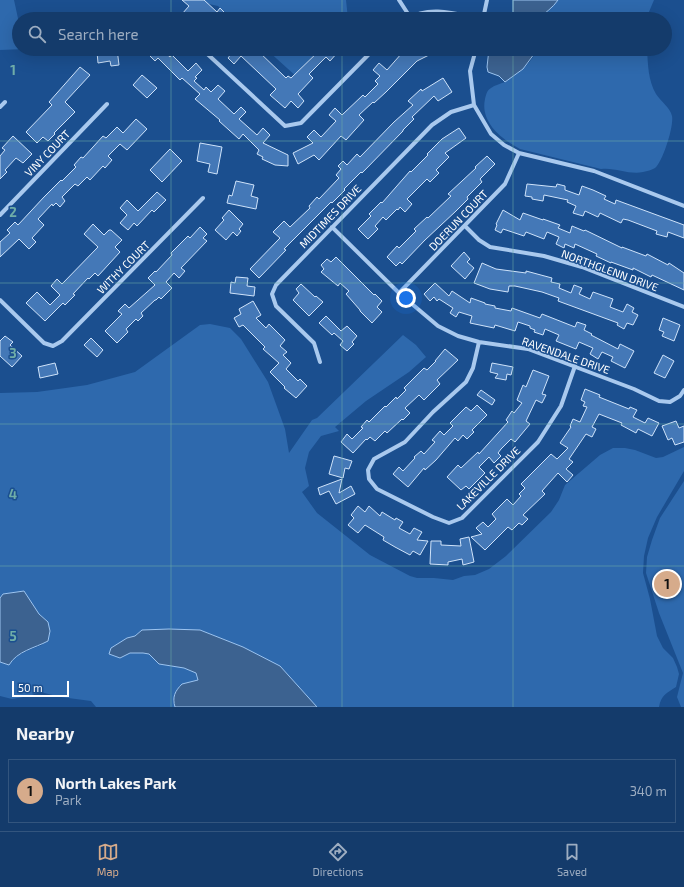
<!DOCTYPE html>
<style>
body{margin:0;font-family:"Exo 2",sans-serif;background:#214673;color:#f1f3f6}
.scale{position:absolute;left:12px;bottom:10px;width:57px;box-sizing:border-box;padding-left:4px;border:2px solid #fff;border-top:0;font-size:11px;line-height:14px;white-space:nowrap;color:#fff;-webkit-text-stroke:3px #1b4f8f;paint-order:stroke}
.you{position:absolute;left:406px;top:298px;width:14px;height:14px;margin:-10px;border:3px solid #fff;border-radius:50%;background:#1a73e8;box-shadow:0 0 0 6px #1a73e833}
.badge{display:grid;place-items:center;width:26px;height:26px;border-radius:50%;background:#d6ab8b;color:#111;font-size:13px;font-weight:700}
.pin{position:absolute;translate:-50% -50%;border:2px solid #fff;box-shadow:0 1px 4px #0006}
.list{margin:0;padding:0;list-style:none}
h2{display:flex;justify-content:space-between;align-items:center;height:52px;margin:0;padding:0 16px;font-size:17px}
h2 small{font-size:13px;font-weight:400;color:#9dadc1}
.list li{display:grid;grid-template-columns:26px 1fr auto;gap:12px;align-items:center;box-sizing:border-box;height:64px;margin:0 8px 8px;padding:0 8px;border:1px solid #33557e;border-radius:0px}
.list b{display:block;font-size:15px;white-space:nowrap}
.list p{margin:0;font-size:13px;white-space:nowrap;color:#9dadc1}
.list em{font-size:13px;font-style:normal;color:#9dadc1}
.icon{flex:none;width:22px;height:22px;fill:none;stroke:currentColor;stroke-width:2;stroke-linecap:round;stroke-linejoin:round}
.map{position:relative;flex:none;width:684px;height:707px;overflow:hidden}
.search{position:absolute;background:#143b6b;box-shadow:0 4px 16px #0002;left:12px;right:12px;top:12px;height:44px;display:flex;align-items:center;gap:10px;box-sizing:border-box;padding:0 14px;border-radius:22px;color:#9dadc1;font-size:15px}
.sheet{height:124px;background:#143b6b}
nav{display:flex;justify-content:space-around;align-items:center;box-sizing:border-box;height:56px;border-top:1px solid #33557e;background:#143b6b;font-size:11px;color:#9dadc1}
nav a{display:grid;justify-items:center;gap:2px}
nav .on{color:#d6ab8b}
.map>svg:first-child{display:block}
.green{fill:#2e69ad}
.water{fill:#3c6290;stroke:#9cc4f0}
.building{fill:#4478b7;stroke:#cfe3fa}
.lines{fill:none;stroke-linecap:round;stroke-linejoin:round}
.minor{stroke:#a9c9ee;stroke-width:4}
.grid{fill:none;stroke:#6fada8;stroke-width:1;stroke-opacity:0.55}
.labels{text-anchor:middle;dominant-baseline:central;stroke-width:3;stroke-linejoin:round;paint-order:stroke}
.street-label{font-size:11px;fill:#fff;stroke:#1b4f8f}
.grid-label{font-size:13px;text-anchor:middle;font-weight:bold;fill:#6fada8;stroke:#1b4f8f;stroke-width:3;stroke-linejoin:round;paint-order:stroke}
</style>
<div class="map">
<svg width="684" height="707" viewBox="0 0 684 707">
<rect width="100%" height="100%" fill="#1b4f8f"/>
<!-- green -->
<path class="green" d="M0,0H14L19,23V49H25L0,50Z
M191,0H346L348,19H232L218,6Z
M558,0H654L646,19H539C545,12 553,8 558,0Z
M266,49H333L298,78Z
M537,49H647C648,65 648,80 656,94C661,102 670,107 672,116C674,126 663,161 655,168C652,170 647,171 643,172C629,175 615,167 601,169L520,149C501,139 480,122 485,99C486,95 487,90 491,88C495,85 500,84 505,82C518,74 532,63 537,49Z
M210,324L230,328L241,339L268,382L285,429L289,453L312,420L317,418L403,335L416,345L426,357L409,372L366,401L335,427L339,431L321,436L309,452L305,468L309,486L302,492L317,513L370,555L410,576L417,578H434L453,580L464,576L475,575L489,569L506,556L551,512L559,500L565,485L600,455L613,448H625L635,450L656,458L663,457L684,447V471L657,517L648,538L644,556L643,573L650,599L657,636L663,648L673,658L677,667L679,674L676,687C667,693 661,695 659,707H317L280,666L243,647L200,630H142L135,636L127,638L120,658L130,653H143L149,654L159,664L185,668L196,673L198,680L182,684L173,701L175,707H96L91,701L61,697L40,692L29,696L12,699L0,696V662L9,665C16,653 30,650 42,645L48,622L39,614L24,592L3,594L0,598V393L37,392L87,385L135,372L200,325Z
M684,481V707H681L677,697L683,673L659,613L646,573L647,557L652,540L660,518Z"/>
<!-- water -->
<path class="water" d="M513,0H558C553,8 545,12 539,19H511L513,17Z
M489,49H537V50L523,69L505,82L499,76L488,72L487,67Z
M24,591L39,614L48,622L50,631L48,641C35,648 17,651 9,665L0,662V598L3,594Z
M169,629L200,630L243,647L280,666L317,707H175C172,697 175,691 182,684L198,680L196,673L184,668L159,664L149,654L143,653H130L120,658L109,654L111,648L127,638L135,636L142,630Z"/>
<!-- building -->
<path class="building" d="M182,0H204L217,12L220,8L226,14L222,19H202L195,12L188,19L182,14L189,6Z
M117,49L119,65L111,66L110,61L98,63L97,52Z
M143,49H161L170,57L172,55L188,71L196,63L202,70L195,77L197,78L194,81L204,90L206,87L211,92L218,85L225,91L218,99L234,114L241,107L246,112L239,119L257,135L263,128L270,135L263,143L288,155V166L275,165L262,159L263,157L257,154L259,150L243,134L239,139L219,121L220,120L195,99L200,94L182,78L180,80L158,58L155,61Z
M235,49H256L286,78L288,76L291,78L321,49H335L338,52L330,61L326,57L309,74L313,78L298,94L304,101L298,108L291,101L285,108L270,95L276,89L241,56L234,64L228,58Z
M397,49H427L429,55L417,61L386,92L374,103L373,102L359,115L364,120L346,140L341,136L319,160L314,155L298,164L293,153L313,143L307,137L314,130L321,137L336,121L329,115L335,108L342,115L363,95L365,97L378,84L375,81L380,76L373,70L379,63L387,70L402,53Z
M80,67L90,75L65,102L75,112L54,133L55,134L48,141L43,137L37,143L26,132L52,105L49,102Z
M142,75L157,88L147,98L133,85Z
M443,78L452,92L438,101L434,96L412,117L414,119L403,130V131L362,173L361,172L344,189L345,190L332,203L331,202L284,249L286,250L259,278L250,269L280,238L273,232L284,221L290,227L310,208L309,206L317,197L319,199L339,178L336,175L341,169L338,166L343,161L347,165L357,154L360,157L394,122L413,105L408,101L421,89L422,91Z
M136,119L147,129L127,150L120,144L108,156L112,160L105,168L103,166L90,180L87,177L78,186L75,184L62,197L65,201L60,207L56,203L53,206L52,204L38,219L44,225L32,238L36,242L29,249L19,239L0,257V242L10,233L7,230L15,222L18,225L44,197L61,180L62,181L76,167L74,165L81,157L83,158L103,136L106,138L117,127L123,133Z
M459,128L466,138L445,153L449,157L436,170L439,173L430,182L427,179L407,199L412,204L405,212L400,207L398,210L397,209L386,220L383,217L375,226L378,229L368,239L358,229L371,216L369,214L381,202L382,203L410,171L411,172L428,155L427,154L442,139Z
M13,136L32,154L23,163L16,158L5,170L7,172L0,179V156L5,150L2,148Z
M200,143L222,147L217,174L208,172L210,164L197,161Z
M170,149L182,161L162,182L150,170Z
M487,156L495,164L480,179L482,182L467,197L468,199L456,211L425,240L402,264L400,262L396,266L387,257L397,246L399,248L416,231L414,229L427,217L428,218L451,196L448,194L476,168L475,167Z
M236,181L254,185L251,196L258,198L256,209L227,203L229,195L232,196Z
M527,184L556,187L557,184L565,186V190L579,195L582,186L593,190L606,196L604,199L615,204L616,200L684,225V238L668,232L667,237L656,234L657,231L628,220L623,219L621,223L600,213L598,217L585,211L583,216L573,213L576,206L567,202L568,200L544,195L543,201L532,199V197L525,196Z
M157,192L166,200L154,212L152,210L137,226L134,223L128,230L120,223L127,215L120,208L127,200L138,211Z
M229,210L243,224L239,229L241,231L237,236L233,232L226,240L215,230L224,220L222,218Z
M503,210L520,220L523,213L543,220V219L560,225L558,228L570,233L572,226L584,231L585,230L622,248V247L646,256L647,254L668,265L669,263L684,273V290L652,275L651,277L633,268V270L611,262V263L596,256L597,254L575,244L574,248L565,244L564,248L556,244L559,237L547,232L544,239L526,232L524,236L503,229L501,233L495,230L497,225L496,224Z
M93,224L104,235L109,230H111L122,240L115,247L120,252L98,276L95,273L89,279L88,278L73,294L75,295L65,305L63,303L45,321L26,303L37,292L50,305L60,295L51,286L57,279L62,284L98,247L84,234Z
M200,227L207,234L203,238L207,241L181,268L185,271L179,278L174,273L166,282L172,288L161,299L159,297L156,300H155L141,313L143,316L138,321L136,319L126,329L128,332L117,343L105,331L122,314L118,311L125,304L129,308L155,285L148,278L155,271L156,272L172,255L171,253L188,236L190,238Z
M464,252L470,259L467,262L474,268L465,279L451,266Z
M336,257L374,295L375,294L382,301L377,307L382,312L372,323L360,311V310L346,294L349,291L340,283L338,286L321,272L324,269L321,265L327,259L331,262Z
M482,263L496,269L526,273V271L552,278L551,282L560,284L559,288L571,293L574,285L582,288L579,294L590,299L593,292L613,299L610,307L623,312L627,304L634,308L632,312L638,315L633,325L627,323L624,329L617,325L618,323L558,301L559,298L542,292L515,286H509L508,292L490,289L474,283Z
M236,277L248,278L247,286L255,287L254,296L230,293L231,282L235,283Z
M435,283L449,296L452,291L470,303L471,298L485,303V304L495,306V308L511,311L512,308L540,318L542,314L575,327L577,322L586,325L584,330L592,334L591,335L618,349L620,344L634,351L625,368L611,361L613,357L602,352L598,359L590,354L593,348L579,342L576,349L556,341L559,335L545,329L543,335L534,332L535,330L530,328V326L518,322L515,331L495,325L494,328L470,323L472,316L459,312L456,317L450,313L453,308L439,299L437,301L434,297L430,301L424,294Z
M301,284L315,297L316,296L323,302L309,316L293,300L299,293L296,289Z
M253,301L261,315L256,318L266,328L269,324L285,340L280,346L287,352L283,355L291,363L286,369L298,381L300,379L307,386L296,398L284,388L285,387L270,372L279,363L263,349L265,347L243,325L239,327L234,318L241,314L239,309Z
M326,316L341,331L347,326L357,336L352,342L354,344L347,351L340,345L343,341L334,333L332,335L319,323Z
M663,318L680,325L674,341L662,336L664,332L659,330Z
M5,336L13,342L10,345L22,356L12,367L0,356V341Z
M91,338L103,350L97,357L84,345Z
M445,349L458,360L437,380L440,384L424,400L419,395L405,408L410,413L403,420L402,419L387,433L385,431L375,441L370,437L367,440L366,439L353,453L341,442L347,434L352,439L363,428L361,427L367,420L369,422L385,406L386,407L396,397L397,399L406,390L404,388L424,368L427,370L436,361H435Z
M663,355L674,361L665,378L654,373Z
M55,363L58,374L40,378L38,367Z
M492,363L513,367L511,375L507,374L506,380L495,378L498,374L490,372Z
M533,370L549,376L542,394L546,395L542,403L536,400L526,421L530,424L515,442L511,439L501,449L498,453L501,456L494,463L489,457L479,467L485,473L469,489L466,486L461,490L447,477L458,465L461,468L478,452L479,454L508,422L506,420L512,411L514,413L522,403L517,400L523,385L526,387Z
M585,389L600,395L599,397L629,409L630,407L637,410L633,417L645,423L648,418L659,423L652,436L638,429L636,433L621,425L622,423L599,414L592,427L596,429L592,437L586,434L569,459L573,462L566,469L573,475L567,482L558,473L542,491L545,494L523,515L528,519L522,525L519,523L512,530L508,527L485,550L471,537L482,534L476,528L483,522L488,527L496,519L492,514L507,499L513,505L521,496L519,494L525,488L521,484L551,454L557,459L568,448L560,443L571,427L570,426L573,419L580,422L587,407L583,406L585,402L581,400Z
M481,390L495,400L492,405L477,395Z
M477,405L487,415L472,430L474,432L467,439L463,435L458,441L455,438L436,460L425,470L424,468L408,487L393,474L399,467L403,471L415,458L414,457L421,451L424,454L435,442L432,440L440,431L444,435L453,426L450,423L466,407L471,411Z
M676,421L679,428L684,426V442L675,445L672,438L668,440L662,426Z
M334,456L352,461L349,469L345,468L343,478L329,474Z
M342,479L339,493L351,486L355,494L336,504L329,491L320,495L318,488Z
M358,506L365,512L369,506L380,516L382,512L395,520L396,518L403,522L399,528L410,534L414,528L422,532L417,540L428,541L420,555L413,551L410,555L395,547L383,540L384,537L365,525L358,533L348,525L354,518L351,515Z
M469,537L474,562L463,565L462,559L448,562V565L430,564L431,541H441V545L461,546L460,539Z"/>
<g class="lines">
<!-- minor -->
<path class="minor" d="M399,0L410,17
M407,19C430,5 456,14 480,19
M483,19L487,0
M202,49L285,126L301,123L374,49
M476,49L470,71L474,105L491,134L504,145L519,153L594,171L684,206
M0,107L5,102
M0,215L107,104
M465,226L479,240L490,247L544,256L582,267L684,307
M332,227L399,293L438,326L458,336L479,342L528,349L634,389L659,401L670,402L680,396L684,390
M399,293L505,184L519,153
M0,300L44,343L53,346L62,341L203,198
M479,342L473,368L466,382L433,412L405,442L374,459L368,470L369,479L377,489L433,517L449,523L462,518L538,442L561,406L575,366
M320,362L314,343L276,306L272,294L276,285L432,125L451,112L474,105"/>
</g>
<!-- grid -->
<path class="grid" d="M171,0V19M342,0V19M513,0V19M171,49V707M342,49V707M513,49V707M0,141H684M0,283H684M0,424H684M0,566H684"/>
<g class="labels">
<!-- street labels -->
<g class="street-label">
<text transform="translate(47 153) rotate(-46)">VINY COURT</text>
<text transform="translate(330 216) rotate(-46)">MIDTIMES DRIVE</text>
<text transform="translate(458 220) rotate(-46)">DOERUN COURT</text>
<text transform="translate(123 267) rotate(-45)">WITHY COURT</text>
<text transform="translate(610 270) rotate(20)">NORTHGLENN DRIVE</text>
<text transform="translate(566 355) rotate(19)">RAVENDALE DRIVE</text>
<text transform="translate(488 478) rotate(-45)">LAKEVILLE DRIVE</text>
</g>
</g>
<g class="grid-label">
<text x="13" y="75">1</text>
<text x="13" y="217">2</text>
<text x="13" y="358">3</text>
<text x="13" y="499">4</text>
<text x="13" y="641">5</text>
</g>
</svg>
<div class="scale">50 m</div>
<div class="you"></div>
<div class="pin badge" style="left:667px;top:584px">1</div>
<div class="search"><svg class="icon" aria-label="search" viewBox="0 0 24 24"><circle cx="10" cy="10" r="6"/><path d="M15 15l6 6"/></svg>Search here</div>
</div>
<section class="sheet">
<h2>Nearby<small></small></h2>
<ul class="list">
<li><span class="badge">1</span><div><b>North Lakes Park</b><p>Park</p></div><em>340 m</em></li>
</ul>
</section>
<nav>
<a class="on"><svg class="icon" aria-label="map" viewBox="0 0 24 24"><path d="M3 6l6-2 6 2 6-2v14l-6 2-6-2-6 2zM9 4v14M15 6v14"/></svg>Map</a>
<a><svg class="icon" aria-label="directions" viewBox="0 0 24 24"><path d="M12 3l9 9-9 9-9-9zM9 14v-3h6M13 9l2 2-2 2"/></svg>Directions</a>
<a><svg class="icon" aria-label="saved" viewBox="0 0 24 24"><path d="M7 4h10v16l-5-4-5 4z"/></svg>Saved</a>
</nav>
